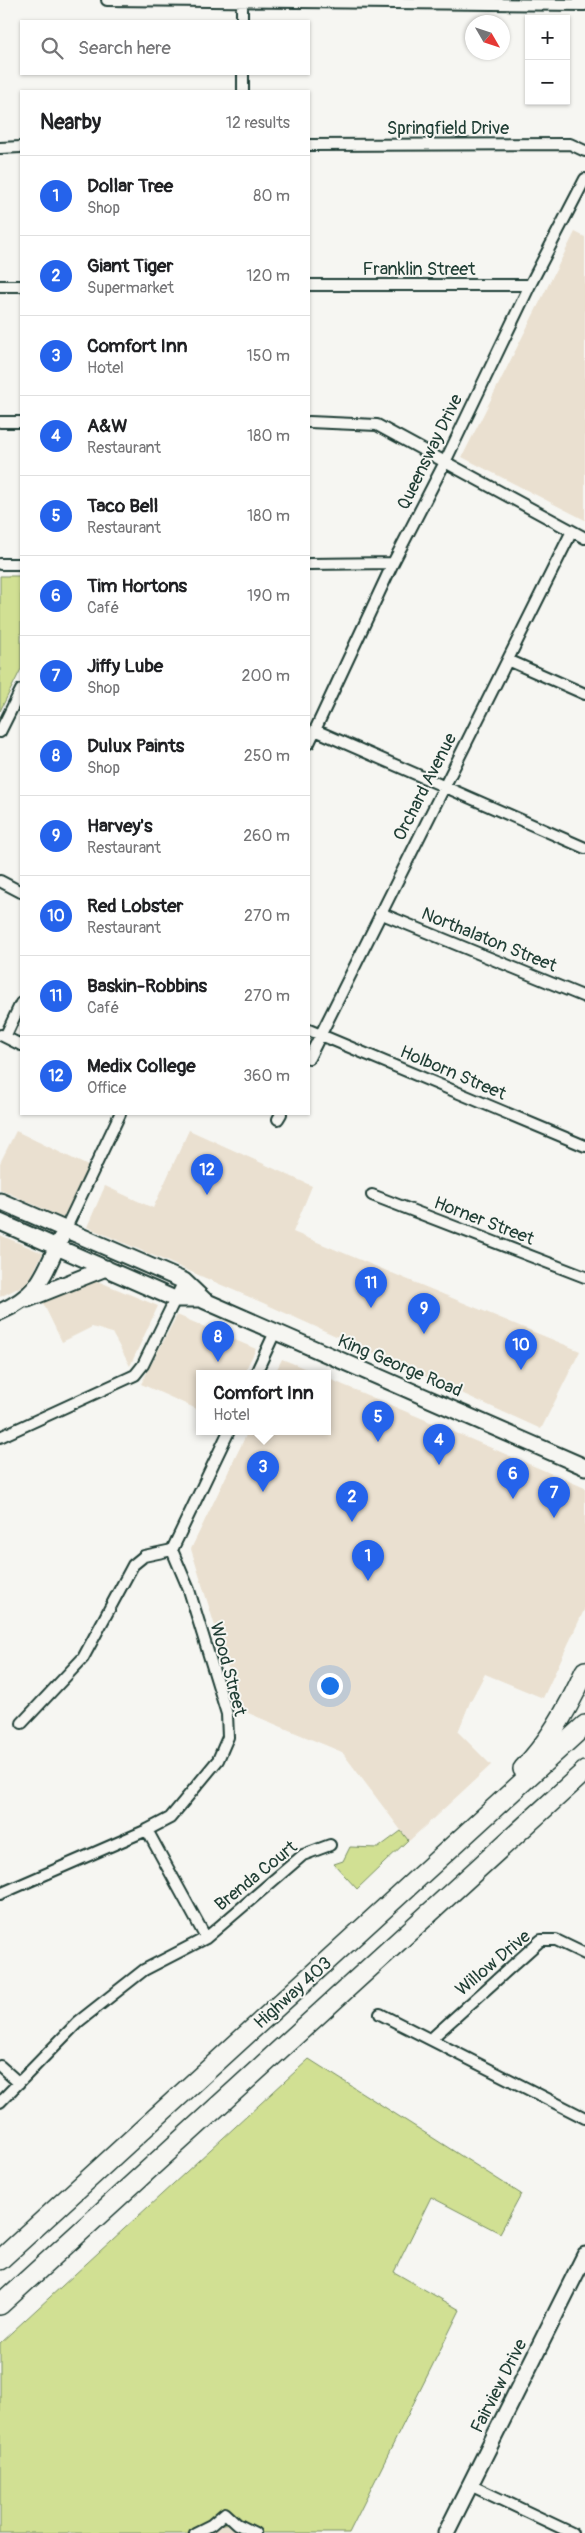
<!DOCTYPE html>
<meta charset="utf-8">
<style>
body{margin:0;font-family:Pangolin,sans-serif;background:#f6f6f6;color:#202124}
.controls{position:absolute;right:15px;top:15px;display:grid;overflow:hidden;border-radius:0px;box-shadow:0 1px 4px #0004}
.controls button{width:45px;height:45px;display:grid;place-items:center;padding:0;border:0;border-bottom:1px solid #e0e0e0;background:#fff;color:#202124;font:25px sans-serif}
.compass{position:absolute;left:465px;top:15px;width:45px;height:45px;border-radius:50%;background:#fff;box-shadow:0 1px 4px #0004;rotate:129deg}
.you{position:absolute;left:329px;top:1685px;width:18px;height:18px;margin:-12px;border:4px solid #fff;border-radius:50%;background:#1a73e8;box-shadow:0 0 0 8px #1a73e833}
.badge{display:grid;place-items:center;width:32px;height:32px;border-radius:50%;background:#2563eb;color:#fff;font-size:16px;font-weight:700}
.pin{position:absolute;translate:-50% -41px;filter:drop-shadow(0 1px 2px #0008)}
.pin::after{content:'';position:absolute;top:26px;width:18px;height:15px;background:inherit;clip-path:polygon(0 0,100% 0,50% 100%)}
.popup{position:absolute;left:196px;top:1370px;width:135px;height:65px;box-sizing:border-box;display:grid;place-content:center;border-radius:0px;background:#fff;filter:drop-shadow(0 1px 4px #0005);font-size:16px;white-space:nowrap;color:#757577}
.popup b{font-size:19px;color:#202124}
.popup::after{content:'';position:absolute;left:50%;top:100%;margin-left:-10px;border:10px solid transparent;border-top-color:#fff}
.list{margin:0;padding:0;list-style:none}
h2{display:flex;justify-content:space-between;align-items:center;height:65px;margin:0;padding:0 20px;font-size:21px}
h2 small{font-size:16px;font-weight:400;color:#757577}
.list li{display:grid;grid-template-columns:32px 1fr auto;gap:15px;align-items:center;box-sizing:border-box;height:80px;padding:0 20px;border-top:1px solid #e0e0e0}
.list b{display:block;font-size:19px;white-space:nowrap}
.list p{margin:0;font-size:16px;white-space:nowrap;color:#757577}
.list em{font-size:16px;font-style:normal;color:#757577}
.icon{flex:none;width:28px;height:28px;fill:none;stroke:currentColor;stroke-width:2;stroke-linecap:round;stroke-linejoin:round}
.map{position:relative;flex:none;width:585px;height:2533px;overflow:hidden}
.search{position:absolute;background:#fff;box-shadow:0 1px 4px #0004;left:20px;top:20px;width:290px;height:55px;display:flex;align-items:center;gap:12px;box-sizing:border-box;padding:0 18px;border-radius:0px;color:#757577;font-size:19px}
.panel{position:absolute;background:#fff;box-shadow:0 1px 4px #0004;left:20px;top:90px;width:290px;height:1025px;border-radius:0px}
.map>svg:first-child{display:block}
.built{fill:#eae0d0}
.green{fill:#d1e093;stroke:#788e64}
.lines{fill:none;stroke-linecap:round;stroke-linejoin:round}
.street-casing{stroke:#1f3d34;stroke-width:14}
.secondary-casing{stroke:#1f3d34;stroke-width:19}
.highway-casing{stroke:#1f3d34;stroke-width:22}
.street{stroke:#f6f6f2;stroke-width:10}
.secondary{stroke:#f6f6f2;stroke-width:15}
.highway{stroke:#f6f6f2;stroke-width:19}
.labels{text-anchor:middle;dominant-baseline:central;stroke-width:4;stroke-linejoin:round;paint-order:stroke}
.street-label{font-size:18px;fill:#1f3d34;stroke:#f6f6f2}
</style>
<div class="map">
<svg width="585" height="2533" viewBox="0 0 585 2533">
<rect width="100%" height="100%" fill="#f6f6f2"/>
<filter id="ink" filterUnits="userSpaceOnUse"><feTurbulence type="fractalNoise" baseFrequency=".02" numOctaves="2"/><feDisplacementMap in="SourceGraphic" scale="10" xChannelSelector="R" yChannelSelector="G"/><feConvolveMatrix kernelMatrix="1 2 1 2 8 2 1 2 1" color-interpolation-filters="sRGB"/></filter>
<g filter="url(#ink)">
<!-- built -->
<path class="built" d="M575,232L585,237V520L462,457Z
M189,1130L312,1186L293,1232L580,1351L541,1429L261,1302L87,1227L105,1186L153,1208Z
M16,1131L88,1166L63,1218L0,1189V1163Z
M0,1235L43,1253L28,1283L0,1297Z
M95,1280L158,1306L130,1366L112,1333L92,1327L62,1342L43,1303Z
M177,1315L256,1349L244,1373H199V1410L141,1384Z
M282,1359L316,1373H275Z
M327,1378L585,1488V1608L543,1698L485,1674L470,1702L458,1732L491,1765L409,1841L342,1752L241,1710L191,1549L248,1431H327Z
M242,2522L246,2533H187L204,2526Z"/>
<!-- green -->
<path class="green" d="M0,576H21V669L0,711Z
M401,1831L408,1840L357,1889L334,1864L343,1861L350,1847L378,1848Z
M309,2059L521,2194L500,2233L431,2197L394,2272L460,2310L349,2533H246L242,2522L204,2526L187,2533H0V2343Z"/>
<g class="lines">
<defs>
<path id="street" d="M107,0L585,5
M242,0V21
M243,74V91
M309,145L570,144L585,151
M0,148L21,147
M309,285H530
M0,286H21
M0,422H21
M309,422L377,425L585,538
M0,564H21
M309,564L393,563
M508,660L585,694
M315,730L585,848
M0,732L21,690
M309,743L393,563L445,462L530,285L585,179
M0,881L21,892
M380,913L585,997
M309,1030L585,1146
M1,1035L21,1045
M5,1037L21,1003
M309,1058L572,531
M278,1119L281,1114
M372,1195L585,1277
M65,1230L120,1114
M256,1373L275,1332
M0,1437L135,1375L143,1365L184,1281
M22,1723L83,1658L133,1565L144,1556L172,1550
M147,1830L206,1938
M0,1894L147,1830L170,1818L218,1760L228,1737L227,1714L189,1590L172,1550L229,1431
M380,2014L585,2118
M431,2039L541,1940H556L585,1954
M0,2066L19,2083
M0,2102L78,2022L144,1970L206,1938L303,1855L330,1845
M470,2485L572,2533
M195,2533L211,2525L225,2513L237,2524L255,2533"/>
<path id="secondary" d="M0,1201L184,1281L205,1301L585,1467
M0,1222L175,1299H201
M28,1299L106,1268
M0,1312C41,1293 42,1277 61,1238
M446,2533L585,2255"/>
<path id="highway" d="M523,1769C550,1741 569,1707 585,1671
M0,2260L585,1725
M0,2305L585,1771"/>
</defs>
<!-- street casing -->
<use href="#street" class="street-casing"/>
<!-- secondary casing -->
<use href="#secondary" class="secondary-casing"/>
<!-- highway casing -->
<use href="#highway" class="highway-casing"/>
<!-- street -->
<use href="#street" class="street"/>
<!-- secondary -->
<use href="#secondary" class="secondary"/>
<!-- highway -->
<use href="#highway" class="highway"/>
</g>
</g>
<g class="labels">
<!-- street labels -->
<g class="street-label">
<text x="448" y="128">Springfield Drive</text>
<text x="419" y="269">Franklin Street</text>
<text transform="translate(430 452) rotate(-64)">Queensway Drive</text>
<text transform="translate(425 787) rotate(-63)">Orchard Avenue</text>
<text transform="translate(489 940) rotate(22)">Northalaton Street</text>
<text transform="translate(453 1073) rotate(23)">Holborn Street</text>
<text transform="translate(484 1221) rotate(21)">Horner Street</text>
<text transform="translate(400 1366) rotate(23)">King George Road</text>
<text transform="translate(228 1669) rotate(75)">Wood Street</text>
<text transform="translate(256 1876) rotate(-39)">Brenda Court</text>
<text transform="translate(493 1963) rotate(-40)">Willow Drive</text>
<text transform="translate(293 1993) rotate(-42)">Highway 403</text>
<text transform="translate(499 2386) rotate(-63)">Fairview Drive</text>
</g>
</g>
</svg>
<div class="controls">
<button>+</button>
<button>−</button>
</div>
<svg class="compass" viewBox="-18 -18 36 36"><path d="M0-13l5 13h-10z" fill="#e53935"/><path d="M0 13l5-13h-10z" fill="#757577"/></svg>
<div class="you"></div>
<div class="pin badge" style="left:368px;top:1581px">1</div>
<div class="pin badge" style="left:352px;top:1522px">2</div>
<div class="pin badge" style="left:263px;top:1492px">3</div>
<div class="popup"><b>Comfort Inn</b>Hotel</div>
<div class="pin badge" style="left:439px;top:1465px">4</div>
<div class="pin badge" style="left:378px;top:1442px">5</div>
<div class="pin badge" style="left:513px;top:1499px">6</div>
<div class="pin badge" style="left:554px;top:1518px">7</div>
<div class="pin badge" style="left:218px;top:1362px">8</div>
<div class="pin badge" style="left:424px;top:1334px">9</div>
<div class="pin badge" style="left:521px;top:1370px">10</div>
<div class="pin badge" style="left:371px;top:1308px">11</div>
<div class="pin badge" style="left:207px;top:1195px">12</div>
<div class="search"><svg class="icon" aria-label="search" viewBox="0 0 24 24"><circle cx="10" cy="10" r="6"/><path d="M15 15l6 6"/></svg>Search here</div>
<section class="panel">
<h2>Nearby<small>12 results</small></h2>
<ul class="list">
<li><span class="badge">1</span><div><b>Dollar Tree</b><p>Shop</p></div><em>80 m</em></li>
<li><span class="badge">2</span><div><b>Giant Tiger</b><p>Supermarket</p></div><em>120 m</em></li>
<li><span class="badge">3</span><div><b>Comfort Inn</b><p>Hotel</p></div><em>150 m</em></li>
<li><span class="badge">4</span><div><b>A&amp;W</b><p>Restaurant</p></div><em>180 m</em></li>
<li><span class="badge">5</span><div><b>Taco Bell</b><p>Restaurant</p></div><em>180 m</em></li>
<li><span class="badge">6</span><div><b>Tim Hortons</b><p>Café</p></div><em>190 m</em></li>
<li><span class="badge">7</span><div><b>Jiffy Lube</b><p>Shop</p></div><em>200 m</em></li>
<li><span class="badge">8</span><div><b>Dulux Paints</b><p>Shop</p></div><em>250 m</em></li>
<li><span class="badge">9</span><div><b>Harvey's</b><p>Restaurant</p></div><em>260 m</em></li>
<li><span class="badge">10</span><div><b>Red Lobster</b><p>Restaurant</p></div><em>270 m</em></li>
<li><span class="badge">11</span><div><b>Baskin-Robbins</b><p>Café</p></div><em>270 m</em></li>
<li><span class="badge">12</span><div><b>Medix College</b><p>Office</p></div><em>360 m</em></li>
</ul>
</section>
</div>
